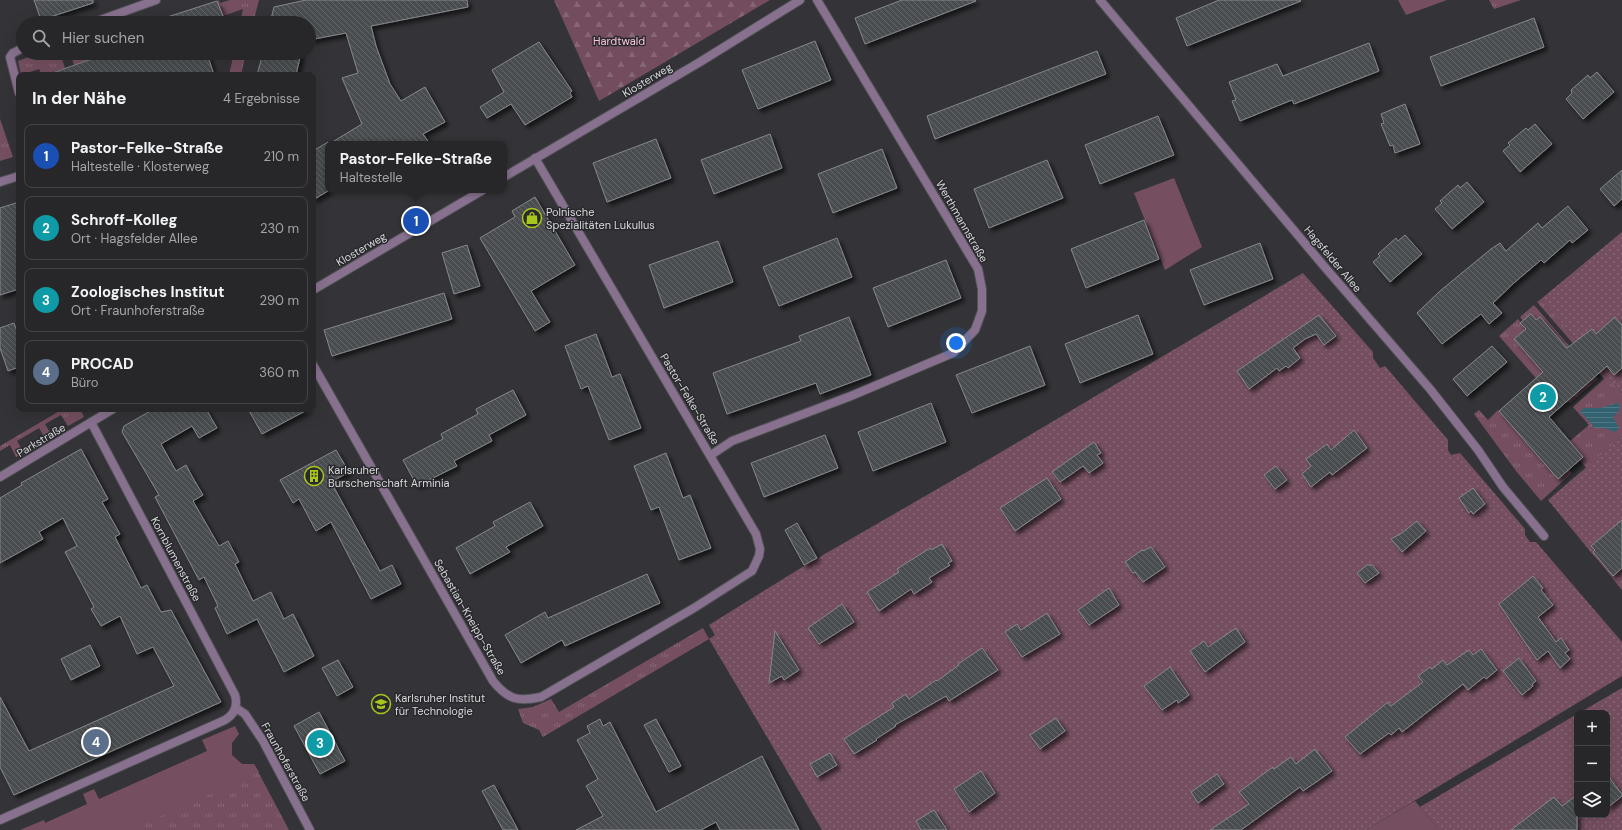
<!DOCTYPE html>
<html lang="de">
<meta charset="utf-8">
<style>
body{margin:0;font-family:"DM Sans",sans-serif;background:#2f2f32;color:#f1f3f6}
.controls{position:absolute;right:12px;bottom:12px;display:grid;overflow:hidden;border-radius:8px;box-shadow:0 4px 16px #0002}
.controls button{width:36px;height:36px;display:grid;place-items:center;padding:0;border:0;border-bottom:1px solid #434447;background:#27272a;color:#f1f3f6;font:20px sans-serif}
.you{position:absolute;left:956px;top:343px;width:14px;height:14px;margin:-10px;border:3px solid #fff;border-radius:50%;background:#1a73e8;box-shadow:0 0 0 6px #1a73e833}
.badge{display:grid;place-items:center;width:26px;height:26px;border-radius:50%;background:#db2777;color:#fff;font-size:13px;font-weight:700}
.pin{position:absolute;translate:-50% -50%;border:2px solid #fff;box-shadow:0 1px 4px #0006}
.popup{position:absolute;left:325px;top:141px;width:182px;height:52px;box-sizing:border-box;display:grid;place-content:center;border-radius:8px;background:#27272a;filter:drop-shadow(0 1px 3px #0005);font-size:13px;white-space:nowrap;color:#a4a5a8}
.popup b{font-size:15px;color:#f1f3f6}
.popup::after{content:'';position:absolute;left:50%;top:100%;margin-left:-8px;border:8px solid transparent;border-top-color:#27272a}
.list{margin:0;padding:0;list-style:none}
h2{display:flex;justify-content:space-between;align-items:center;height:52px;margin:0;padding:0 16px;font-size:17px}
h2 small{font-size:13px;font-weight:400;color:#a4a5a8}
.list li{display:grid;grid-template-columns:26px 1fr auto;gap:12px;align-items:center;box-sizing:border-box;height:64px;margin:0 8px 8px;padding:0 8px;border:1px solid #434447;border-radius:8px}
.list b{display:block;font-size:15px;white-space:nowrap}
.list p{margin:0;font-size:13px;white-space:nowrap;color:#a4a5a8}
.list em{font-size:13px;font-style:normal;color:#a4a5a8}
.icon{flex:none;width:22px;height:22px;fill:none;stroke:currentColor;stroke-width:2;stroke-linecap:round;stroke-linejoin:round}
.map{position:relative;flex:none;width:1622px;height:830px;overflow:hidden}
.search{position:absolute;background:#27272a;box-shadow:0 4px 16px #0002;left:16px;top:16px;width:300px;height:44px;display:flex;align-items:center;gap:10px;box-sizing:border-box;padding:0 14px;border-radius:22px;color:#a4a5a8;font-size:15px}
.panel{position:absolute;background:#27272a;box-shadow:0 4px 16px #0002;left:16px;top:72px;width:300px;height:340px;border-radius:8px}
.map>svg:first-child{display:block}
.grass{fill:url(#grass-tufts)}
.forest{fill:url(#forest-firs)}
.park{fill:#754f60}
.garden{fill:url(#garden-dots)}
.water{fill:url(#water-rules)}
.building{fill:url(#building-back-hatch);stroke:#85888c;filter:url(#shadow)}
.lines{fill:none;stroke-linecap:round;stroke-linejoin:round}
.street-casing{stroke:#515255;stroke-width:10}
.street{stroke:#88718f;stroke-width:8}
.labels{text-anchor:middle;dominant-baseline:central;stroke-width:3;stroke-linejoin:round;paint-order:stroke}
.park-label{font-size:11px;fill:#fbc4dc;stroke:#2a2a2e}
.street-label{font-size:11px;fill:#d7d8da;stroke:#2a2a2e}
.poi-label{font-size:11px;fill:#d7d8da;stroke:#2a2a2e;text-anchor:start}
</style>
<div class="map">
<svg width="1622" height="830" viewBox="0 0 1622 830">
<defs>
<pattern id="grass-tufts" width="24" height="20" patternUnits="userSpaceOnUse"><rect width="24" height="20" fill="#754f60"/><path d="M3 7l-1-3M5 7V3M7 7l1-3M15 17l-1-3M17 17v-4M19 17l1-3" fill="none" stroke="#886876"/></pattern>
<pattern id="forest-firs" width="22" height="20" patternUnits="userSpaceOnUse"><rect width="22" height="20" fill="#734d5e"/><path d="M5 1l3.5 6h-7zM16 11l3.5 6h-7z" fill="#866674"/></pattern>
<pattern id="garden-dots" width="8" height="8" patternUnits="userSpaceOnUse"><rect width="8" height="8" fill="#754f60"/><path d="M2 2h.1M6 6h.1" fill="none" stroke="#886876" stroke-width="1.8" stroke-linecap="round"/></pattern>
<pattern id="water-rules" width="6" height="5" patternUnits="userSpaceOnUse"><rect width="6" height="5" fill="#326270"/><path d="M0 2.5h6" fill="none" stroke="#4f7884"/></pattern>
<pattern id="building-back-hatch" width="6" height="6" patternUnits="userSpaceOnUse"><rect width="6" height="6" fill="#4a4d50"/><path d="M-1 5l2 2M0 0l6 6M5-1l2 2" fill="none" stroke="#636669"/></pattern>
<filter id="shadow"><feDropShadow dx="3.5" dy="3.5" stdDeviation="2" flood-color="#0009"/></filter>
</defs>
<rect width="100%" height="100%" fill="#343438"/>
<!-- grass -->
<path class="grass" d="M219,0L220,3L230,0H259L253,23H240L243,9L223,16L216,2Z
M1489,0H1521L1494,9Z
M40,53L56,54L60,53L65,68L42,75L39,69L21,75L18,61Z
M70,53H98L99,56L74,65Z
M234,53H246L241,75H229Z
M0,119L13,157L0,161Z
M1541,299L1622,393V437L1586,468L1580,460L1583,457L1570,441L1589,425L1573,407L1604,379L1537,302Z
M1534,305L1598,379L1570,403L1568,401L1593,378L1540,317L1536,320L1530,314L1523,321L1520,317Z
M1518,319L1526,329L1515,339L1549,379L1542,385L1499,336Z
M63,409H80L84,417L68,426L61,415L45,424L52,436L46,440L39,428L17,441L24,453L16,457L10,445L0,451V446Z
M1479,410L1488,420L1498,410L1558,479L1569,470L1572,473L1541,501L1516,471L1474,414Z
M703,628L709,639L543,737L539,730L523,723L518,709L533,707L551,699L559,712Z
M234,758L242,764H254L289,830H75Z"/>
<!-- forest -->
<path class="forest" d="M554,0H770L599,101Z"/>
<!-- park -->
<path class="park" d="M1398,0H1447L1406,15Z
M1174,178L1202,247L1165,270L1134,193Z
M235,726L239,734L232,743V755L242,764H254L259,772L130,830H20L44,820L45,823L87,804L83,794L94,789L99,799L207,751L202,740Z
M1415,801L1439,830H1366Z"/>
<!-- garden -->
<path class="garden" d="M1622,232V393L1541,299Z
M1303,273L1373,352V358L1380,368L1385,366L1448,440V450L1451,455L1460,453L1525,529V535L1530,542H1536L1622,642V676L1366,830H822L709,639L715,635L709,625L804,566L991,458Z
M1622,437V590L1548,500Z
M1622,688V830H1439L1420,807L1577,714V815H1607V713H1579Z"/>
<!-- water -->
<path class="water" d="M1617,403L1620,405L1619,411L1613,417L1619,428L1615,432L1604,428H1595L1580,411L1584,408H1601Z"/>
<!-- building -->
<path class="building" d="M34,0H93V3L41,20Z
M306,0H467L468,7L371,26L376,46L390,84L401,101L425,87L445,122L423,134L430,144H329L362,124L342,78L358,73L346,33L309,40V23H270L274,7Z
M902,0H975L976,1L865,44L855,18Z
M1219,0H1300L1301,1L1187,46L1176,18Z
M217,1L223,16L201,23H158V20Z
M1534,18L1544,47L1441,86L1430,57Z
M815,41L831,80L758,109L742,70Z
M539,42L572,91L570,93L572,97L525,125L511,104L487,118L480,107L504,92L492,70Z
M1369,43L1379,71L1294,104L1292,100L1240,121L1232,101L1236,100L1229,82L1277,64L1283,76Z
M1097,51L1106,74L935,139L927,116Z
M109,53H207L214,75H52V73Z
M263,53H301L296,75H257Z
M1597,72L1614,92L1583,119L1566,99L1572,93L1571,90L1588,75L1590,78Z
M1405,104L1420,144L1395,153L1393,145L1390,146L1381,124L1384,123L1381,114Z
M1158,116L1174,155L1100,184L1085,145Z
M1535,124L1552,144L1520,172L1503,151L1510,145L1508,143L1526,128L1528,130Z
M770,134L782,168L714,194L701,160Z
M656,139L671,178L607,202L593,163Z
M328,142V191L313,200V151Z
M882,149L897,188L833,213L818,174Z
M1047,160L1063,198L989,228L974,189Z
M1622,170V199L1614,206L1600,189Z
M1467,182L1484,202L1452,229L1435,209L1442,203L1440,201L1458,185L1460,188Z
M535,197L575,265L531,291L550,322L535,331L480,238L515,217L512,211Z
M19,202V289L0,295V208Z
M1568,206L1588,230L1572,243L1570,240L1544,263L1541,260L1515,282L1493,303L1502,313L1489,324L1481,314L1442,344L1417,313L1440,291L1491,249L1500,243L1506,251L1538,223L1542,228Z
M1144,220L1159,259L1086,288L1071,249Z
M1405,235L1422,254L1390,282L1373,262L1380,256L1378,254L1396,238L1398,241Z
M837,238L852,277L779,306L763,267Z
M718,241L733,282L664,308L649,265Z
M1260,243L1273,279L1204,305L1190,270Z
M467,245L480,286L454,294L442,253Z
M946,260L961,298L888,327L873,288Z
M444,293L452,319L332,356L324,330Z
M1531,314L1536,320L1540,317L1567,348L1592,329L1596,334L1615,317L1622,325V368L1614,375L1607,366L1549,417L1583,457L1558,479L1499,411L1543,372L1514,339L1526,329L1520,323Z
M1138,315L1153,354L1080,383L1065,344Z
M1319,315L1336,336L1324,345L1316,334L1305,339L1293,348L1300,358L1288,368L1286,366L1279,371L1277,368L1249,389L1237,371Z
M849,317L871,375L820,394L816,383L727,414L713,373L801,341L799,336Z
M14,323L19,337V367L8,371L0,348V328Z
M596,334L612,377L620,374L641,428L609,440L588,386L581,389L565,346Z
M1030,346L1045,385L972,413L956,375Z
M1492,346L1507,362L1467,396L1453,379Z
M513,390L526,415L489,435L492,441L454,461L457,466L417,486L403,460L443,439L441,434L478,414L476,409Z
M931,403L946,442L873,471L858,432Z
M154,409H206L217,428L199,438L192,426L161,444L176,471L186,465L193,478L203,495L193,501L219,546L228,541L239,562L235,564L253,601L271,592L284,619L293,614L314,656L284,672L257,619L227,634L215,608L218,606L204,577L199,580L155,497L159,495L122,432L124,426Z
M248,409H309L262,434Z
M1354,430L1367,448L1332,475L1330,472L1311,487L1302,474L1311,466L1306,459L1327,444L1331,450Z
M825,435L838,468L764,497L751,463Z
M1094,442L1101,453L1097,455L1103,463L1089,473L1083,466L1060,482L1052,472Z
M81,449L108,499L102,502L120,534L115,537L141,588L147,585L161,612L171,610L221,702L14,795L0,767V697L29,751L174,686L153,647L137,654L120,616L101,626L91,609L94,607L65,552L77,546L63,518L39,532L43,539L0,563V498L22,485L21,483Z
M336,450L349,472L331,482L380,571L392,565L401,584L371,599L331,522L316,531L299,499L293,503L280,480Z
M666,453L683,498L690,495L711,548L679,560L659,507L651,510L634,466Z
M1276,466L1287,480L1275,489L1264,475Z
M1047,478L1061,499L1015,531L1000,508Z
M1473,488L1485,504L1473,514L1471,511L1469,513L1459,498Z
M530,502L543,526L506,547L510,552L470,574L456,548L495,526L493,522Z
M1622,520V568L1613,576L1593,552L1595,550L1591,546Z
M1417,521L1426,531L1402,552L1391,539L1402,533Z
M797,523L817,558L804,565L785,530Z
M942,544L952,561L948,563L950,565L929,578L932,582L914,594L911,589L879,611L867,592L899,572L897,569L930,548L931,550Z
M1151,547L1165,567L1143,582L1135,572L1133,573L1125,562L1142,550L1143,551Z
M1367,565H1372L1379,573L1365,583L1357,573Z
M647,574L660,603L565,646L562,640L521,663L505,635L545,612L548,618Z
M1533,576L1543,588L1541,590L1553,605L1538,617L1556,642L1561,638L1569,650L1565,653L1570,659L1560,668L1548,651L1537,660L1499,604Z
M1109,588L1119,605L1089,625L1078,610Z
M842,604L854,622L819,644L808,628Z
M1047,613L1060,634L1022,657L1005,632L1017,624L1021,630Z
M1236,628L1245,642L1205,672L1190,651L1204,641L1208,647Z
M775,631L799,670L784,680L782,676L769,683Z
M90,645L100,666L71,680L61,659Z
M982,648L998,670L949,701L946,696L895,725L896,726L876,739L877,740L854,754L844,739L894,707L892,703L906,694L909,699L936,680L937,681L959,665L958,664Z
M1481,649L1497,670L1486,679L1484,677L1468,690L1463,684L1402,732L1399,728L1391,735L1389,733L1360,754L1345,737L1388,702L1391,706L1423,682L1418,676L1430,667L1432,669L1443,660L1447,665L1469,650L1473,655Z
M1519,658L1536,681L1532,684L1533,686L1522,695L1503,671Z
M338,660L353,687L337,696L322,668Z
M1170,667L1189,695L1178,703L1177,700L1162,710L1144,686Z
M319,712L345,761L320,774L294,726Z
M1056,718L1065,731L1040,749L1030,735Z
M600,719L603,726L610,722L656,812L762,756L799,830H720L716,822L701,830H576L603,816L586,786L598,779L577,740L590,733L587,726Z
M656,719L681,766L669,772L644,725Z
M1315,749L1332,771L1303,791L1300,787L1241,830H1210L1249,804L1239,792L1273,767L1274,769L1291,757L1296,764Z
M830,753L837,765L817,777L810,764Z
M981,771L995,793L969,812L954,789Z
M1217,774L1224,784L1198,803L1191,792Z
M1607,775L1622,794V796L1607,808Z
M494,785L518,830H503L482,791Z
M1577,795V830H1511L1554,797L1562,806Z
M934,810L939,818L947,830H921L916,821Z"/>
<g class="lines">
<defs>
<path id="street" d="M1100,0L1323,265L1430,389L1478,450L1503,487L1544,536
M92,23L156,0
M19,93L10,57L13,53L23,48
M504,177L700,62L800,0
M0,182L19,176
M313,290L483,190
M313,365L493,681C508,700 519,702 541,697L694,608L752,571L759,556L760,549L756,534L535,158
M711,455L732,441L851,396L953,353L975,330L982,311V289L978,269L817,0
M0,477L113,409
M236,708L245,714L263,741L310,830
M0,820L225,720C235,714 238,706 235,695L91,422"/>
</defs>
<!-- street casing -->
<use href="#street" class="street-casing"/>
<!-- street -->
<use href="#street" class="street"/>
</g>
<!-- icons -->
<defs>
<symbol id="shop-ring" viewBox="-11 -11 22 22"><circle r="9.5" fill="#2a2a2e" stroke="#a8c71c" stroke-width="1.5"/><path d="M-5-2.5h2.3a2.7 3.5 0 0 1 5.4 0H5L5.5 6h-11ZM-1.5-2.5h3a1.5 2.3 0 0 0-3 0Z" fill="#a8c71c"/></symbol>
<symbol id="building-ring" viewBox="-11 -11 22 22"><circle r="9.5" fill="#2a2a2e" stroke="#a8c71c" stroke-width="1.5"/><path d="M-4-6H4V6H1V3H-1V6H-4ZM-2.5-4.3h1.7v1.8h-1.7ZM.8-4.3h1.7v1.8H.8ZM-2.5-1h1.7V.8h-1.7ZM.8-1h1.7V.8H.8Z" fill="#a8c71c"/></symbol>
<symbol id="university-ring" viewBox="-11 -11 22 22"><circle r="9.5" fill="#2a2a2e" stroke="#a8c71c" stroke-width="1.5"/><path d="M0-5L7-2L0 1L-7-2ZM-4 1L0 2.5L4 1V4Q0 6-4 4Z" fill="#a8c71c"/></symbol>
</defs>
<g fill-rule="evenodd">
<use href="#shop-ring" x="521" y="207" width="22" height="22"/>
<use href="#building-ring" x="303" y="465" width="22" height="22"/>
<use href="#university-ring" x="370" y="693" width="22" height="22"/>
</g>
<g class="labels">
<!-- park labels -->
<g class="park-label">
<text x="619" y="41">Hardtwald</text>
</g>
<!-- street labels -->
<g class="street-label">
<text transform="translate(647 80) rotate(-31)">Klosterweg</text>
<text transform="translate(962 221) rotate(60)">Werthmannstraße</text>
<text transform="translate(361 249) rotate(-30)">Klosterweg</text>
<text transform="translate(1333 259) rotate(50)">Hagsfelder Allee</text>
<text transform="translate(690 399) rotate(59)">Pastor-Felke-Straße</text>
<text transform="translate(41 440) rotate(-31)">Parkstraße</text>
<text transform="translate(176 559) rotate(62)">Kornblumenstraße</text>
<text transform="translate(470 617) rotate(60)">Sebastian-Kneipp-Straße</text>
<text transform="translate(286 762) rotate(61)">Fraunhoferstraße</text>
</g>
<!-- poi labels -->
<g class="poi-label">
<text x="546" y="212">Polnische<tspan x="546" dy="13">Spezialitäten Lukullus</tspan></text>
<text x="328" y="470">Karlsruher<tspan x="328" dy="13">Burschenschaft Arminia</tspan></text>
<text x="395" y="698">Karlsruher Institut<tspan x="395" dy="13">für Technologie</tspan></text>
</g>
</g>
</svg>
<div class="controls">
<button>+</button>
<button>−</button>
<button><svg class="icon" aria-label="layers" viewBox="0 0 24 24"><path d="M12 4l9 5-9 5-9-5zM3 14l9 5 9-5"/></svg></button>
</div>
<div class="you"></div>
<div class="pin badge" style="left:416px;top:221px;background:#1a4fb4">1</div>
<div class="popup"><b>Pastor-Felke-Straße</b>Haltestelle</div>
<div class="pin badge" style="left:1543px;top:397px;background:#0f9aa8">2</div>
<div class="pin badge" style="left:320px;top:743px;background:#0f9aa8">3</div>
<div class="pin badge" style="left:96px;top:742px;background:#5c6f8a">4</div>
<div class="search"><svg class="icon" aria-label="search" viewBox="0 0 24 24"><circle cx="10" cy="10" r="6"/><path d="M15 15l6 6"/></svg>Hier suchen</div>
<section class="panel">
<h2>In der Nähe<small>4 Ergebnisse</small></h2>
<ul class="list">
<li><span class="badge" style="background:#1a4fb4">1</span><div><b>Pastor-Felke-Straße</b><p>Haltestelle · Klosterweg</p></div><em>210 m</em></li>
<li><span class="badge" style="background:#0f9aa8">2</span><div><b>Schroff-Kolleg</b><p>Ort · Hagsfelder Allee</p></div><em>230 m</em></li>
<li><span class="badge" style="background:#0f9aa8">3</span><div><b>Zoologisches Institut</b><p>Ort · Fraunhoferstraße</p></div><em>290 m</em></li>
<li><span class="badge" style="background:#5c6f8a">4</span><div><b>PROCAD</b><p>Büro</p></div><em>360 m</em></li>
</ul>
</section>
</div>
